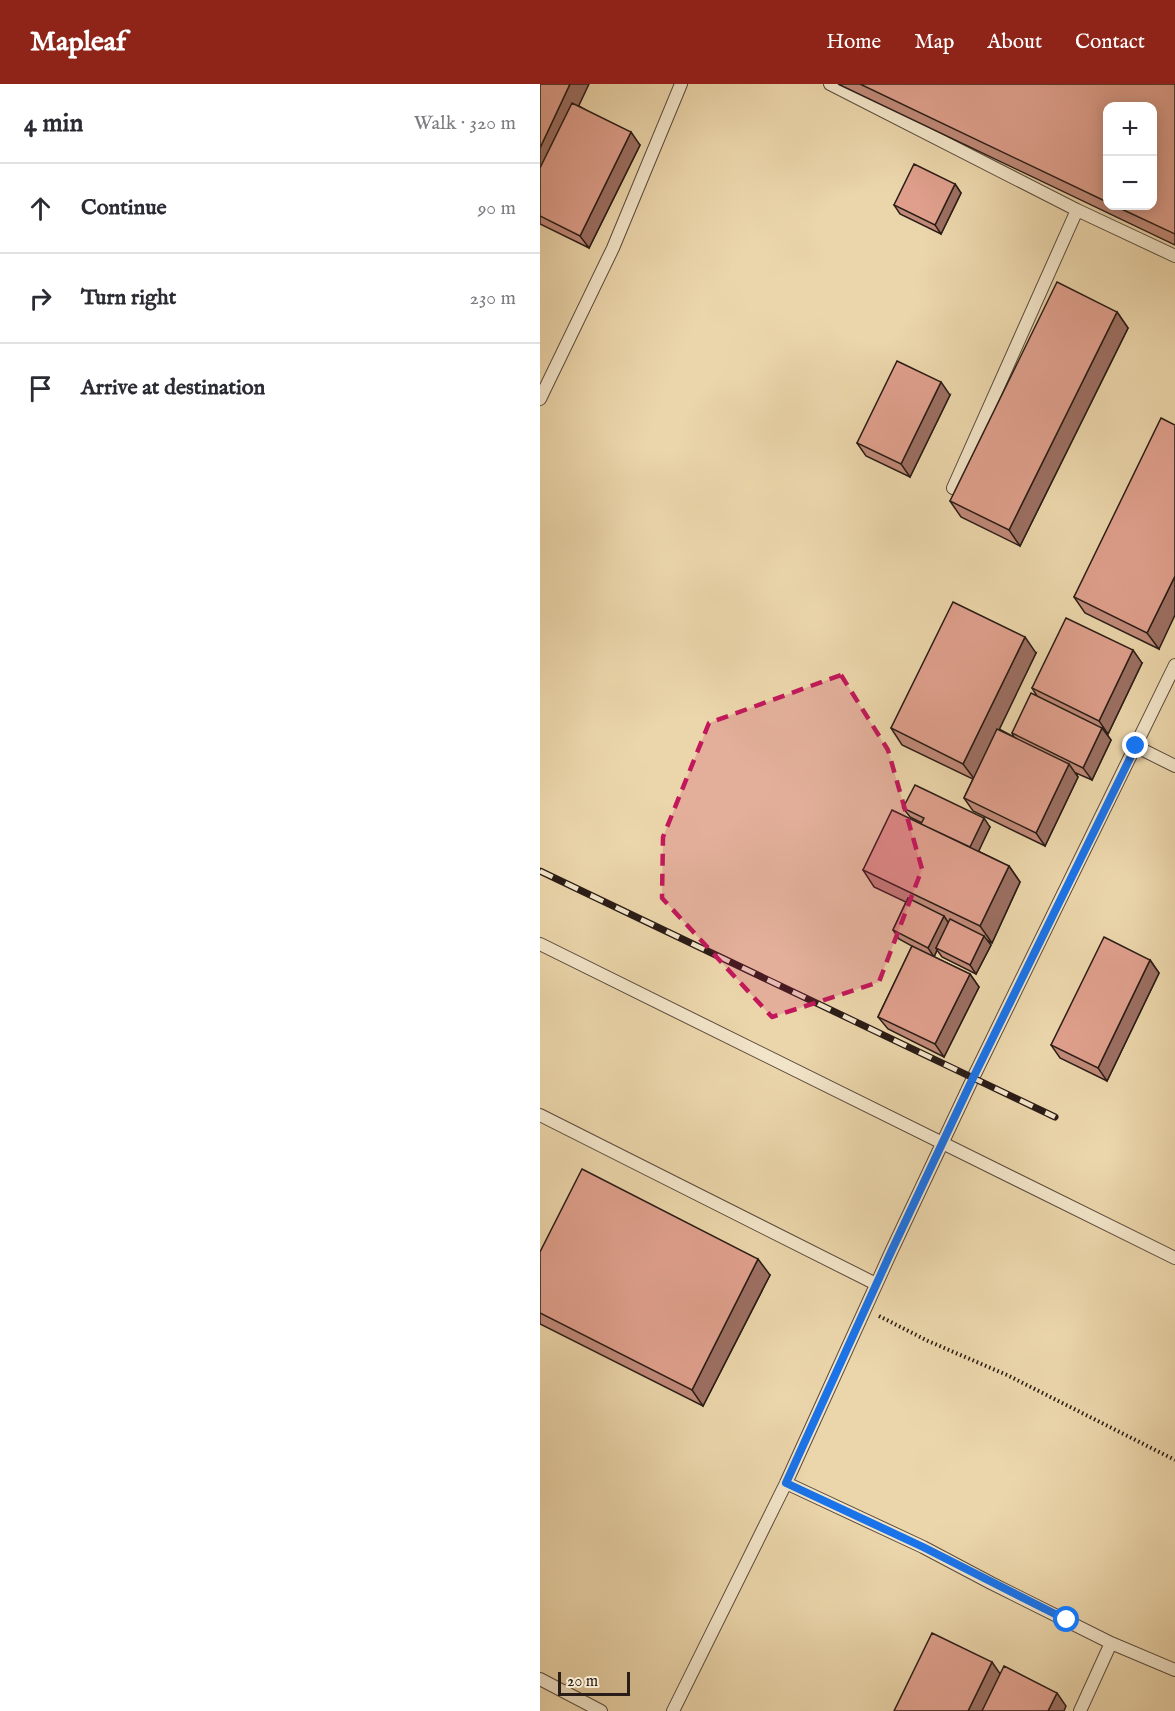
<!DOCTYPE html>
<meta charset="utf-8">
<style>
body{margin:0;font-family:"IM FELL English",serif;background:#f7f7f7;color:#2b2b33}
.controls{position:absolute;right:18px;top:18px;display:grid;overflow:hidden;border-radius:12px;box-shadow:0 3px 15px #0003}
.controls button{width:54px;height:54px;display:grid;place-items:center;padding:0;border:0;border-bottom:2px solid #e1e1e2;background:#fff;color:#2b2b33;font:30px sans-serif}
.scale{position:absolute;left:18px;bottom:15px;width:72px;box-sizing:border-box;padding-left:6px;border:3px solid #2a1c16;border-top:0;font-size:16px;line-height:21px;white-space:nowrap;color:#2a1c16;-webkit-text-stroke:4px #f2e4c8;paint-order:stroke}
.stop{position:absolute;width:18px;height:18px;margin:-14px;border:4px solid #1a73e8;border-radius:50%;background:#fff}
.stop.end{background:#1a73e8;border-color:#fff;box-shadow:0 2px 6px #0008}
.list{margin:0;padding:0;list-style:none}
h2{display:flex;justify-content:space-between;align-items:center;height:78px;margin:0;padding:0 24px;font-size:26px}
h2 small{font-size:20px;font-weight:400;color:#7c7c81}
.list li{display:grid;grid-template-columns:39px 1fr auto;gap:18px;align-items:center;box-sizing:border-box;height:90px;padding:0 24px;border-top:2px solid #e1e1e2}
.list b{display:block;font-size:22px;white-space:nowrap}
.list em{font-size:20px;font-style:normal;color:#7c7c81}
.icon{flex:none;width:33px;height:33px;fill:none;stroke:currentColor;stroke-width:2;stroke-linecap:round;stroke-linejoin:round}
.map{position:relative;flex:none;width:635px;height:1627px;overflow:hidden}
header{display:flex;align-items:center;gap:36px;box-sizing:border-box;height:84px;padding:0 30px;background:#8f2418;color:#fff}
header strong{font-size:28px}
nav{display:flex;gap:33px;margin-inline-start:auto;font-size:21px}
main{display:flex}
aside{flex:1;background:#fff}
.map>svg:first-child{display:block}
.lines{fill:none;stroke-linecap:round;stroke-linejoin:round}
.service-casing{stroke:#5a4a3b;stroke-width:14}
.path{stroke:#2a1c16;stroke-width:4;stroke-dasharray:1.5 3;stroke-linecap:butt}
.service{stroke:#f2e4c8;stroke-width:12}
.rail-casing{stroke:#2a1c16;stroke-width:7}
.rail{stroke:#f2e4c8;stroke-width:4.5;stroke-dasharray:14;stroke-linecap:butt}
.wall{fill:#c08978;stroke:#2a1c16;stroke-width:1.5;fill-rule:evenodd}
.shaded-wall{fill:#9c6f62;stroke:#2a1c16;stroke-width:1.5}
.building{fill:#df9f8c;stroke:#2a1c16;stroke-width:1.5}
.route{stroke:#1a73e8;stroke-width:8}
.marked{fill:#c2185b;fill-opacity:0.2;stroke:#c2185b;stroke-width:4.5;stroke-dasharray:12 8;stroke-linejoin:round}
</style>
<header>
<strong>Mapleaf</strong>
<nav><a>Home</a><a>Map</a><a>About</a><a>Contact</a></nav>
</header>
<main>
<aside>
<h2>4 min<small>Walk · 320 m</small></h2>
<ul class="list">
<li><svg class="icon" aria-label="ahead" viewBox="0 0 24 24"><path d="M12 20V5M6 11l6-6 6 6"/></svg><div><b>Continue</b></div><em>90 m</em></li>
<li><svg class="icon" aria-label="right" viewBox="0 0 24 24"><path d="M7 20v-9h11M14 6l5 5-5 5"/></svg><div><b>Turn right</b></div><em>230 m</em></li>
<li><svg class="icon" aria-label="arrive" viewBox="0 0 24 24"><path d="M6 21V4h12l-3 4 3 4H6"/></svg><div><b>Arrive at destination</b></div></li>
</ul>
</aside>
<div class="map">
<svg width="635" height="1627" viewBox="0 0 635 1627">
<rect width="100%" height="100%" fill="#ebd5aa"/>
<filter id="stains"><feTurbulence type="fractalNoise" baseFrequency=".00333" numOctaves="4"/><feColorMatrix values="0 0 0 0 .2 0 0 0 0 .09 0 0 0 0 .02 0 0 0 .5 -.17"/></filter>
<radialGradient id="worn" r=".72"><stop offset=".6" stop-color="#630" stop-opacity="0"/><stop offset="1" stop-color="#630" stop-opacity=".3"/></radialGradient>
<g class="lines">
<defs>
<path id="service" d="M290,0L537,126L635,172
M0,315L73,164L141,0
M413,404L537,126
M595,662L635,682
M0,860L635,1174
M0,1031L336,1200
M246,1399L383,1463L451,1499L571,1559
M0,1595L61,1627
M133,1627L246,1399L351,1168L433,994L635,581
M540,1627L571,1559L635,1586"/>
</defs>
<!-- service casing -->
<use href="#service" class="service-casing"/>
<!-- path -->
<path class="path" d="M339,1232L388,1257L467,1291L635,1376"/>
<!-- service -->
<use href="#service" class="service"/>
<defs>
<path id="rail" d="M0,787L515,1033"/>
</defs>
<!-- rail casing -->
<use href="#rail" class="rail-casing"/>
<!-- rail -->
<use href="#rail" class="rail"/>
</g>
<!-- wall -->
<path class="wall" d="M0,0L39,22L100,61L49,164L0,140Z
M298,0H635V161ZM567,22L612,122H567Z
M415,100L421,109L401,150L360,130L354,121Z
M577,228L588,244L480,462L421,433L410,417Z
M410,311L370,393L326,372L317,359Z
M635,341L619,565L545,529L534,513Z
M496,569L459,645L474,653L472,649L497,612L492,604L602,579L568,650L566,649L571,656L552,696L536,689L538,693L505,762L433,727L424,714L433,695L362,661L351,644Z
M363,724L450,743L438,767L469,782L480,798L452,859L447,856L451,861L436,890L402,873L397,866L394,873L430,890L439,903L404,973L348,945L338,933L372,862L359,855L353,846L366,818L334,803L323,786L381,740L382,739L370,733Z
M610,876L619,889L567,997L520,974L511,961Z
M0,1168L230,1191L163,1322L0,1240Z"/>
<!-- shaded-wall -->
<path class="shaded-wall" d="M30,0H49L0,104V64Z
M91,48L100,61L49,164L40,152Z
M415,100L421,109L401,150L395,141Z
M577,228L588,244L480,462L469,446Z
M401,298L410,311L370,393L361,380Z
M635,492V531L619,565L607,549Z
M485,553L496,569L435,696L423,680Z
M593,566L602,579L568,650L559,637Z
M562,644L571,656L552,696L543,684Z
M529,680L538,693L505,762L496,749Z
M444,734L450,743L435,775L428,766Z
M469,782L480,798L452,859L440,842Z
M404,832L410,841L396,864L397,866L394,873L388,864Z
M444,852L451,861L436,890L430,881Z
M610,876L619,889L567,997L558,984Z
M430,890L439,903L404,973L395,960Z
M218,1175L230,1191L163,1322L152,1306Z
M452,1578L463,1594L448,1627H428Z
M517,1609L526,1622L524,1627H508Z"/>
<!-- building -->
<path class="building" d="M0,0H30L0,64Z
M320,0H635V150L575,122H612V22H567V118Z
M32,19L91,48L40,152L0,132V84Z
M374,80L415,100L395,141L354,121Z
M517,198L577,228L469,446L410,417Z
M357,277L401,298L361,380L317,359Z
M621,334L635,341V492L607,549L534,513Z
M413,518L485,553L423,680L351,644Z
M526,534L593,566L559,637L492,604Z
M491,609L562,644L543,684L472,649Z
M457,645L529,680L496,749L424,714Z
M375,701L444,734L430,763L381,740L384,734L363,724Z
M352,726L469,782L440,842L323,786Z
M368,814L404,832L388,864L353,846Z
M410,835L444,852L430,881L396,864Z
M564,853L610,876L558,984L511,961Z
M372,862L430,890L395,960L338,933Z
M42,1085L218,1175L152,1306L0,1229V1168Z
M392,1549L452,1578L428,1627H354Z
M464,1582L517,1609L508,1627H442Z"/>
<g class="lines">
<!-- route -->
<path class="route" d="M527,1536L383,1463L246,1399L351,1168L433,994L596,662"/>
</g>
<!-- marked area -->
<path class="marked" d="M301,591L348,666L382,785L339,898L232,933L122,814L123,753L169,639Z"/>
<rect width="100%" height="100%" filter="url(#stains)"/>
<rect width="100%" height="100%" fill="url(#worn)"/>
</svg>
<div class="controls">
<button>+</button>
<button>−</button>
</div>
<div class="scale">20 m</div>
<div class="stop" style="left:527px;top:1536px"></div>
<div class="stop end" style="left:596px;top:662px"></div>
</div>
</main>
